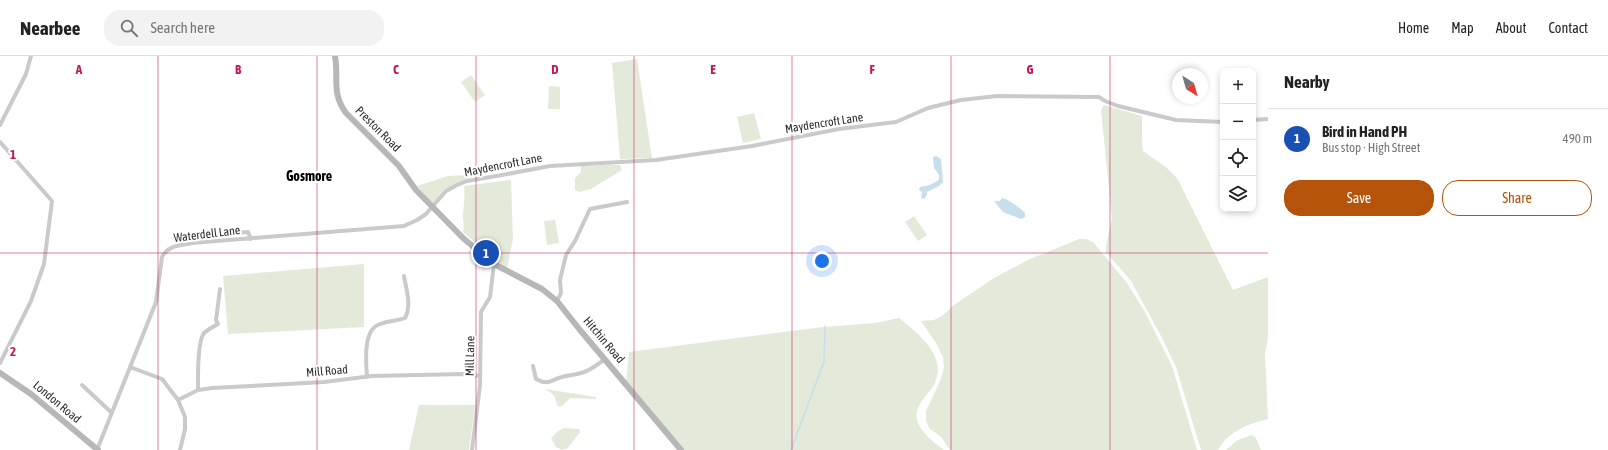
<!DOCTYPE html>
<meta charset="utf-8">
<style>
body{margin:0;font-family:"Asap Condensed",sans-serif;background:#f2f2f2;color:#222}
.controls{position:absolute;right:12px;top:12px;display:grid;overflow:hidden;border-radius:8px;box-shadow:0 2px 6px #0003}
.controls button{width:36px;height:36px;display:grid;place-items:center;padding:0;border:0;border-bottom:1px solid #e0e0e0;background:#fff;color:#222;font:20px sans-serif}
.compass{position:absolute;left:1172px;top:12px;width:36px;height:36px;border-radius:50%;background:#fff;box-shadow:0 2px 6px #0003;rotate:143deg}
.you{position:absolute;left:822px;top:205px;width:14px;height:14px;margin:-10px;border:3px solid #fff;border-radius:50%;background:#1a73e8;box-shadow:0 0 0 6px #1a73e833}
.badge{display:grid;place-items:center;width:26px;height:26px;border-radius:50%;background:#b45309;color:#fff;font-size:13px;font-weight:700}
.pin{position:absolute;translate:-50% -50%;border:2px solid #fff;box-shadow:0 1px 4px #0006}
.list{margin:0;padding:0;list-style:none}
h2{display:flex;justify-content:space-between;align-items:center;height:52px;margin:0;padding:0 16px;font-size:17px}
h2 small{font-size:13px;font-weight:400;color:#767676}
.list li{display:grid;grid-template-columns:26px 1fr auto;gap:12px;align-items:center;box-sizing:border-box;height:60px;padding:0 16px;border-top:1px solid #e0e0e0}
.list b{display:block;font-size:15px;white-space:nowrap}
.list p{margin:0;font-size:13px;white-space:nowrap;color:#767676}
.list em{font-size:13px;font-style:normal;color:#767676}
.actions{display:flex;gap:8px;padding:12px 16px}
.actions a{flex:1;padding:9px 0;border:1px solid #b45309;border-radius:16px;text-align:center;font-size:14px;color:#b45309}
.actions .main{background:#b45309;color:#fff}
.icon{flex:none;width:22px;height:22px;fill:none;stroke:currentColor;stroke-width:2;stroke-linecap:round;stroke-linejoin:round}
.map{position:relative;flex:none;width:1268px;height:394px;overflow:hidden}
header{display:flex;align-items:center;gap:24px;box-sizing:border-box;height:56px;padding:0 20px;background:#fff;border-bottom:1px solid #e0e0e0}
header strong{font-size:19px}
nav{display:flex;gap:22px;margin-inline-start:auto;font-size:14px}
.search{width:280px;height:36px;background:#f2f2f2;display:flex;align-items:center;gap:10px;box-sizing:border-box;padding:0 14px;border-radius:16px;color:#767676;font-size:15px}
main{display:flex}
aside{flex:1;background:#fff}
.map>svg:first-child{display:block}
.green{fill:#e4eada}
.water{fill:#c6dfea}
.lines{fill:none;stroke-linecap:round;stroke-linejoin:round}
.stream{stroke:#c6dfea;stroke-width:1.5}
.street{stroke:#cacaca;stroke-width:4}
.secondary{stroke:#b7b7b7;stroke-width:6}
.grid{fill:none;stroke:#c2185b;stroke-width:1;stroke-opacity:0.55}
.labels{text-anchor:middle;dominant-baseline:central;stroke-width:4;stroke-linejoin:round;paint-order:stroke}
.street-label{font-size:12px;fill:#2d2d2d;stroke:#fff}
.quarter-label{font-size:14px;font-weight:bold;fill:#000;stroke:#fff}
.grid-label{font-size:13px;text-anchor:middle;font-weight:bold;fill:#c2185b;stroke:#fff;stroke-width:4;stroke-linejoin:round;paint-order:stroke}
</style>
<header>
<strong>Nearbee</strong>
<div class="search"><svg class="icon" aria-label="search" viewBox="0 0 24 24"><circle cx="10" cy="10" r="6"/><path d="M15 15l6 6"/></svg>Search here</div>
<nav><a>Home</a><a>Map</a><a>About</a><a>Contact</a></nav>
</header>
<main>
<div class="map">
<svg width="1268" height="394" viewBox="0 0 1268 394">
<rect width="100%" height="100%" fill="#fff"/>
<!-- green -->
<path class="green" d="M637,3L652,102L620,103L612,7Z
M471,19L485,39L475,46L461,26Z
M549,30L560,31V53H548Z
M1104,49L1142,60V84L1143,95L1167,112L1177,122L1233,234L1268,221V282L1265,298L1268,363C1248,368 1229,375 1218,394H1201L1176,311L1161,280L1131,225L1106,196V190L1112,163L1101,54Z
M754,57L761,83L743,87L737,61Z
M605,109H620L622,114L591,133L579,136L575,134V122L581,116V110Z
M467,119L469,123L451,130L433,148L417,130L448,120Z
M509,124H511L513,183L507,212L496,205L463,176C465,170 462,163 463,157C464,148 465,139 464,130Z
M914,160L927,179L918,185L905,166Z
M555,164L559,187L547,189L544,165Z
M1079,183H1086L1093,186L1127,227L1145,256L1172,310L1197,394H950L941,381L929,372L926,364V355L941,323L944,311L943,301L936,287L921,265L934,264L942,260L954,249L994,222L1028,204Z
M364,208V271L228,278L223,220Z
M899,262C914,274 936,291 938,312C939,316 936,322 935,327C931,335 923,341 919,350C909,368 931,384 944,394H683L626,325L629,296L823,271L875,267Z
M545,333L596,341V343L570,342L563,349L560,351L557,349L554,339Z
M419,349H475L469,394H409Z
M564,372L579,373L580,376L568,392L562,394L556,391L551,382L558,375Z
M1251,379L1256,382L1261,394H1226L1236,385Z"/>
<!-- water -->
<path class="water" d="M936,100L941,103L943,126L939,130L927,136V139L924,143L921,142L922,136L919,134L920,131L930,129L939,124V119L934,112L933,101Z
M1002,142C1010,144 1019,151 1025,157V161L1021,163L1003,156L994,145H1000Z"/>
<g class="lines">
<!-- stream -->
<path class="stream" d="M791,394L824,306L825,270"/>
<!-- street -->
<path class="street" d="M1253,64L1268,63
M0,69L26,18L31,0
M0,86L52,145L44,208L31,245L0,307
M192,187L198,180L248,176L251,183
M557,245L561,237L560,224L566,199L575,185L590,153L627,146
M533,310L536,323C549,330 550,324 562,321C568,319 575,319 581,317C590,315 598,308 605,303
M130,311L162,323L178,344L185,361V373L180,394
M367,321C366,307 363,275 378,269C386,265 397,265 405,262C412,249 406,233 404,220
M82,329L112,357
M198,334C198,322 197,286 204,277C208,273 213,271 218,268L216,264L220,233
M178,344L198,334L212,332L324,326L372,320L464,318L480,320
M97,394L156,246L162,201C168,189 180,190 192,187L404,170L417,164L426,158L446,135L457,129L467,125L502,119L550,110L656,104L752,90L839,73L896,66L928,52L961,44L997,40L1099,41L1105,45L1118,50L1176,64L1223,66
M472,394L480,329L481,256L490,241L494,208"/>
<!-- secondary -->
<path class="secondary" d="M335,0C339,23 331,36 346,57L399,110L416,134L463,182L494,208L542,233L557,245L580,274L681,394
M0,317L31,338L98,394"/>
</g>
<!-- grid -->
<path class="grid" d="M158,0V394M317,0V394M476,0V394M634,0V394M792,0V394M951,0V394M1110,0V394M0,197H1268"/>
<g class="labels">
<!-- street labels -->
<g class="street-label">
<text transform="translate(824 67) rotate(-9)">Maydencroft Lane</text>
<text transform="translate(378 73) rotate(45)">Preston Road</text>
<text transform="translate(503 109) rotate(-11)">Maydencroft Lane</text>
<text transform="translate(207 178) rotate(-7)">Waterdell Lane</text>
<text transform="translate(604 284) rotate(50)">Hitchin Road</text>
<text transform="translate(470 300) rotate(-89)">Mill Lane</text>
<text transform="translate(327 315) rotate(-5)">Mill Road</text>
<text transform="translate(57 346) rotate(40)">London Road</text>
</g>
<!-- quarter labels -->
<g class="quarter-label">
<text x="309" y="120">Gosmore</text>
</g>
</g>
<g class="grid-label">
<text x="79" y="18">A</text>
<text x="238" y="18">B</text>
<text x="396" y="18">C</text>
<text x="555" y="18">D</text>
<text x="713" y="18">E</text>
<text x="872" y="18">F</text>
<text x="1030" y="18">G</text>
<text x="13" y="103">1</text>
<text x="13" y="300">2</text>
</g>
</svg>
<div class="controls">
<button>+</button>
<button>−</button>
<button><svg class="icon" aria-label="locate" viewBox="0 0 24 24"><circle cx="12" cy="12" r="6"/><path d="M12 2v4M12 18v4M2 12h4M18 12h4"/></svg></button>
<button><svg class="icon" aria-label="layers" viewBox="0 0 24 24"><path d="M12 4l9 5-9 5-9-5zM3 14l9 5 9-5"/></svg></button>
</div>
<svg class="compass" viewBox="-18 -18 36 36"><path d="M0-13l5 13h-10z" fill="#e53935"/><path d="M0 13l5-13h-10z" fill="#767676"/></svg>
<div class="you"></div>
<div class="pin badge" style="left:486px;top:197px;background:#1a4fb4">1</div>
</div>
<aside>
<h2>Nearby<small></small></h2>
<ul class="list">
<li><span class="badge" style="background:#1a4fb4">1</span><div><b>Bird in Hand PH</b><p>Bus stop · High Street</p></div><em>490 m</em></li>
</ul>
<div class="actions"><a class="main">Save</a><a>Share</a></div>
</aside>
</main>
